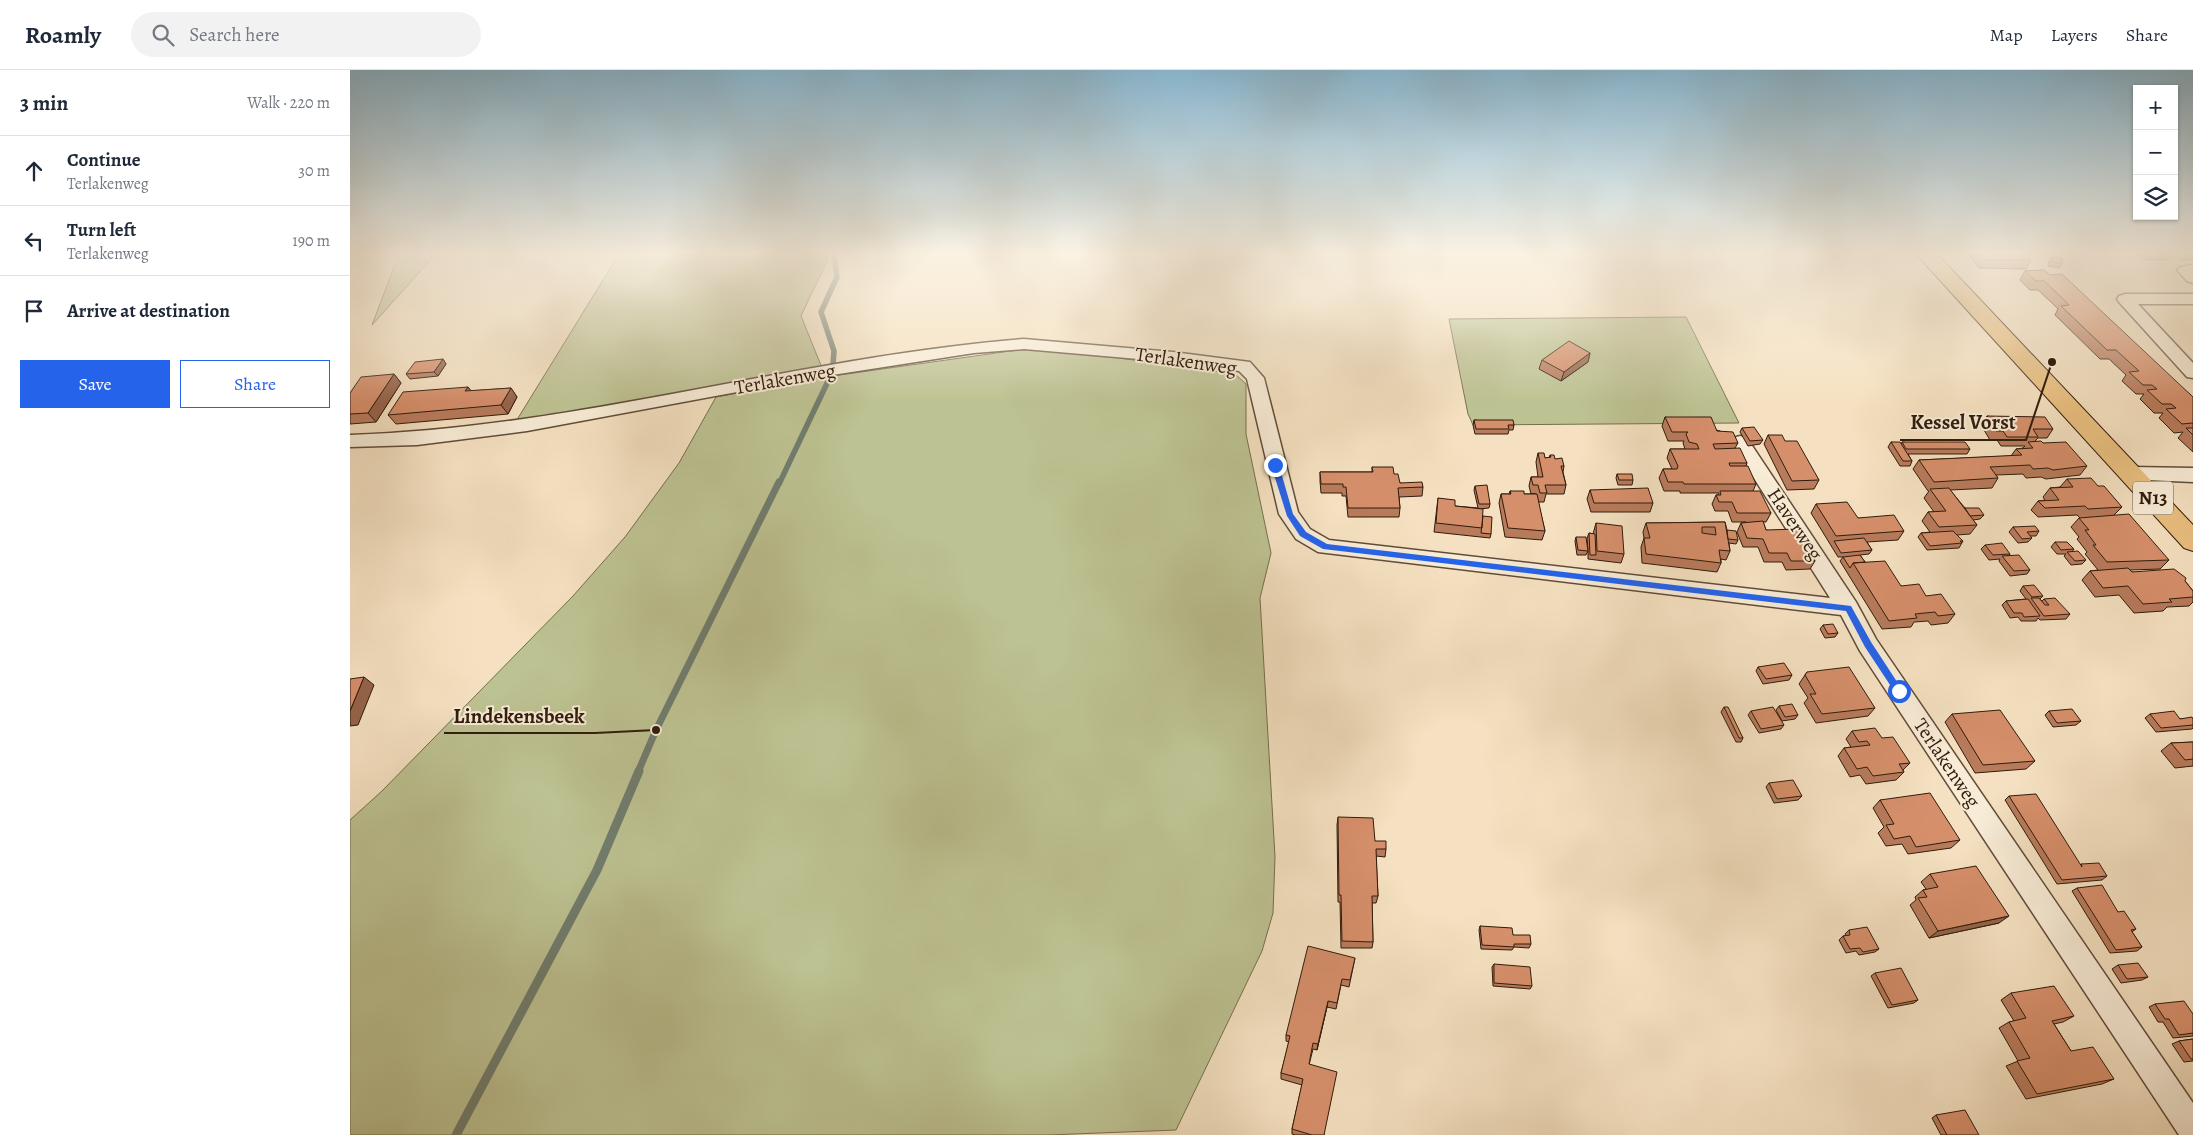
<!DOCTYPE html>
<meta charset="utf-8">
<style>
body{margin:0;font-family:Alegreya,serif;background:#f2f2f3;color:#1f2937}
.controls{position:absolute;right:15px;top:15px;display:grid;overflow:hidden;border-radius:0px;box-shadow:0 1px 4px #0004}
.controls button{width:45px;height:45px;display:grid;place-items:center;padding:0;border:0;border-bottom:1px solid #e0e1e3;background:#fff;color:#1f2937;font:25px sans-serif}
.stop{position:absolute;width:15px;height:15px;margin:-11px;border:4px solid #2563eb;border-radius:50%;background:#fff}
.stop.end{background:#2563eb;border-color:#fff;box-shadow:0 1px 5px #0008}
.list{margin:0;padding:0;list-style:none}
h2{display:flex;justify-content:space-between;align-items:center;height:65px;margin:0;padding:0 20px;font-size:21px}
h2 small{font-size:16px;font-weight:400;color:#747a83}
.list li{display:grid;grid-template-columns:32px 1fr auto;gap:15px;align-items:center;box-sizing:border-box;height:70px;padding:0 20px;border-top:1px solid #e0e1e3}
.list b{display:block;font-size:19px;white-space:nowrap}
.list p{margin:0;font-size:16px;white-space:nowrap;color:#747a83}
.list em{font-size:16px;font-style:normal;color:#747a83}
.actions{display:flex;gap:10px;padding:15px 20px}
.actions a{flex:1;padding:11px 0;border:1px solid #2563eb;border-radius:0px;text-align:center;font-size:18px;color:#2563eb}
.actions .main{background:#2563eb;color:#fff}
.icon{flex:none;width:28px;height:28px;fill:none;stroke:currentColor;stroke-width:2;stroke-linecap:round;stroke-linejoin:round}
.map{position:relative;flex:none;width:1843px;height:1065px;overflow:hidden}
header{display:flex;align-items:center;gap:30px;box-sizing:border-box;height:70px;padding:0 25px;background:#fff;border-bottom:1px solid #e0e1e3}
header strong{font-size:24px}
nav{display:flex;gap:28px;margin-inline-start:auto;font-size:18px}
.search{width:350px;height:45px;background:#f2f2f3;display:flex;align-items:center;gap:12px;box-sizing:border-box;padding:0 18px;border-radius:28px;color:#747a83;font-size:19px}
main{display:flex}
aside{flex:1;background:#fff}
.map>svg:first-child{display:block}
.green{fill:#bdc292;stroke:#766e4e}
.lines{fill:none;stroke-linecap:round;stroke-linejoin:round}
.stream-far2{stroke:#717d6e;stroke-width:5.5}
.stream-far1{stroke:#717d6e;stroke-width:7}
.stream{stroke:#717d6e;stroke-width:9}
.street-casing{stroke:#614c38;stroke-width:3}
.primary-casing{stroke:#301b0b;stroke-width:2}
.street{fill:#f8ecd7;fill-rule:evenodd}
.primary{fill:#eac080;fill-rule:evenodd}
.wall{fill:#b87b5c;stroke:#301b0b}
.shaded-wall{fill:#96644b;stroke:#301b0b}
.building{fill:#d68f6b;stroke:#301b0b;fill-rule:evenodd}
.route{fill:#2563eb}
.labels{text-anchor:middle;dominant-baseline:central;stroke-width:4;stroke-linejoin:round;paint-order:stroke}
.shield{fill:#f8ecd7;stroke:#6c5a48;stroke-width:1}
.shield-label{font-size:19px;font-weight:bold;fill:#301b0b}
.street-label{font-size:20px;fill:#301b0b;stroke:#f8ecd7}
.leader{fill:none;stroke:#301b0b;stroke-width:2}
.callout-dot{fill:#301b0b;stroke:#f8ecd7;stroke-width:2}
.callout-label{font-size:21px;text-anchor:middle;font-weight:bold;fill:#301b0b;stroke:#f8ecd7;stroke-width:4;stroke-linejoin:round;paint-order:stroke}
</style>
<header>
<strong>Roamly</strong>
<div class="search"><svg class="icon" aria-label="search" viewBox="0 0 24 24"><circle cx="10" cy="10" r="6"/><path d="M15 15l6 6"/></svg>Search here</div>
<nav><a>Map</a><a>Layers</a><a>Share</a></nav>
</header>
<main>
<aside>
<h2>3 min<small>Walk · 220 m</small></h2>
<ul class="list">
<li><svg class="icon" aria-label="ahead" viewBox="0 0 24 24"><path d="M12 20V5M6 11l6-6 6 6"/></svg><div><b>Continue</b><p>Terlakenweg</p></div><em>30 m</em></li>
<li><svg class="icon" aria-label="left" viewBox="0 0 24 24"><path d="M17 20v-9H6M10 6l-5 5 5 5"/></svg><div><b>Turn left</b><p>Terlakenweg</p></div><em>190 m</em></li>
<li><svg class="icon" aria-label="arrive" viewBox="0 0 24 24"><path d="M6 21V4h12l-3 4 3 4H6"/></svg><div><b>Arrive at destination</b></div></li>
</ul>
<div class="actions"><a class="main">Save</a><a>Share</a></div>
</aside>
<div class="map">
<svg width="1843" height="1065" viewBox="0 0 1843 1065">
<rect width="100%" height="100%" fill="#f5e1c1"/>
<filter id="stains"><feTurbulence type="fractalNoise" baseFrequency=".004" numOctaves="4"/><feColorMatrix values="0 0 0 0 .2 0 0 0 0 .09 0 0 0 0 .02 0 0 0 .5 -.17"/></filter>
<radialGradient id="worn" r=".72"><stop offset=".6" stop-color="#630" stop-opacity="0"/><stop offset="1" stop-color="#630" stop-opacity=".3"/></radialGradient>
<!-- green -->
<path class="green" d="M49,184H86L22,255Z
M269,184H475L477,191L451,246L472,298L165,353Z
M1336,247L1389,353L1123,355L1118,344L1099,249Z
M675,279L718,281L885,304L896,314V364L921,483L910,528L925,787L923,843L912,881L826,1060L698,1065H0V750L32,721L223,526L275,467L329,393L366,327L461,309Z"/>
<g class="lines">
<!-- stream-far2 -->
<path class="stream-far2" d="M483,294L484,281L471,242L487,207L484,184
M429,414L481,305"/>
<!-- stream-far1 -->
<path class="stream-far1" d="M288,702L306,660L429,412"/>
<!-- stream -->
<path class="stream" d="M106,1065L247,800L289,701"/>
<defs>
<path id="street" d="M1843,195V213L1837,211L1827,200L1830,197Z
M1775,224H1843V234H1788L1843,293V308L1837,307L1769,232L1767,229L1769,226Z
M674,269L823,282L900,292L914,308L948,442L960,459L979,470L1480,528L1381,372L1383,368L1390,366L1397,368L1506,532L1526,569L1843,1033V1065H1829L1510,581L1491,545L968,482L946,469L929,444L897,309L889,301L823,292L674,279L624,283L463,308L177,361L67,375L0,377V365C227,358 448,287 674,269Z
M1781,397L1843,398V412L1774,409L1771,404L1774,399Z"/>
<path id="primary" d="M1566,184H1587L1843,455V481L1834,478Z"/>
</defs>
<!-- street casing -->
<use href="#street" class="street-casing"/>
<!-- primary casing -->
<use href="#primary" class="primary-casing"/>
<!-- street -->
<use href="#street" class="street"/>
<!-- primary -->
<use href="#primary" class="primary"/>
</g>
<!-- wall -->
<path class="wall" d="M1618,184H1676L1681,190L1676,199L1629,198Z
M1789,184H1821L1817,190H1795Z
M1825,184H1843V190H1830Z
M1702,187L1712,194L1709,198L1698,196L1699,191Z
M1694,200L1843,327V382L1828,368L1833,362L1824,363L1809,348L1813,343H1804L1790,329L1794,324H1786L1772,311L1776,305L1759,289H1750L1705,245L1708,239L1703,234L1688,220H1680L1670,210L1675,201Z
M1240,283L1238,292L1211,311L1189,299L1192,290Z
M93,289L96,294L88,306L60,309L56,304Z
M44,304L51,313L26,352L0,354V323Z
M118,317L121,321L161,318L167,327L158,344L46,354L38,345Z
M1637,346L1703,359L1697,368H1688L1685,371L1693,373L1737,396L1730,405L1696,409L1691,407L1676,408L1673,404L1646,405L1648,408L1642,418L1600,420L1615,438L1634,445L1630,449L1623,450L1627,455L1620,464L1607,465L1613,471L1609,478L1577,480L1568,467L1571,463L1580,462L1572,451L1578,442H1584L1574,428L1579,421H1578L1563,399L1569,390L1661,386L1666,379L1673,378L1675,376H1651L1647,370H1640L1631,355Z
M1315,347L1370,361L1388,373L1385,378L1397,393L1396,396L1406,414L1403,421L1421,443L1416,452H1413L1416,460L1450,467L1465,491L1460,499L1436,500L1432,492H1414L1408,477H1393L1387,462L1391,453L1396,452H1382L1378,441H1365L1362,434L1366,425H1368L1369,423H1330V421H1314L1309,408L1313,399H1322L1317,388L1320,379H1335L1333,373L1334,371H1318L1312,356Z
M1124,350L1164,355L1163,360H1159L1158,364H1125L1123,355Z
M1392,358L1413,370L1410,374L1398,376L1390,362Z
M1418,365L1435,371L1469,410L1464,419L1437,420L1414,374Z
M1541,372L1551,374L1552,372L1620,379L1617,384H1558L1562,391L1560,396H1550L1538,377Z
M1188,383L1195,388H1199L1200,385L1214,396L1213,402L1216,415L1214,424H1196L1194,432H1188L1195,461L1192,470L1155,467L1149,433L1151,424H1159L1160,421L1174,424H1186H1181L1179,416L1181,407H1188L1186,392Z
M1022,397L1044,404L1050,413L1073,417L1072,426L1049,427L1050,438L1049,447H998L996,426H992V423H971L970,411V402H1022Z
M1267,404L1283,410L1282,415H1268L1266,408Z
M1717,409L1748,416L1772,437L1764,445L1819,490L1810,499L1780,500L1782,502L1835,511L1843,521V532L1839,536L1817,537L1813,541L1784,543L1769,525L1745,527L1732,510L1740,501L1748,500L1735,484L1737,482L1727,469L1729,467L1721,457L1729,448H1730L1727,445L1688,447L1681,440L1688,431L1695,430L1693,427L1700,418L1710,417Z
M1125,416L1140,434L1139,438L1129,439L1141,464L1140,468L1084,462L1088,428L1105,436L1128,438L1124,420Z
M1240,420L1303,433L1300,442H1241L1237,429Z
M1466,434L1508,448L1554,461L1548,470L1517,472L1522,480L1519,484L1510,485L1515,492L1551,516L1576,526L1605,544L1598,553L1581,555L1578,551L1564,552L1561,557L1532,559L1490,491L1493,487H1488L1461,443Z
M1375,452L1377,460L1388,470L1386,474L1379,473L1380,481L1376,490L1371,489V493L1367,502L1292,493L1291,477L1294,468L1293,462L1296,453Z
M1246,453L1274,484L1271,493L1238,489V481L1236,485H1227L1225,471L1226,467L1238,480L1237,468L1239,463L1243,464Z
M1663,457L1689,461L1686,466H1680L1682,468L1678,472L1668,473L1659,462Z
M1705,472L1724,479L1722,482L1736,490L1732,494L1721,495L1714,486L1716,484H1707L1701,477Z
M1635,475L1660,484L1659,486L1680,500L1677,504L1660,506L1649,491L1650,489L1639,490L1631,479Z
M1673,516L1693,526L1690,529L1692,531L1694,529L1720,544L1716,549L1690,550L1688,548L1686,551H1671L1668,547L1660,548L1652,535L1656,531L1676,529L1670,521Z
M1473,555L1488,563L1485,567L1475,568L1470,559Z
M1408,597L1442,605L1439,610L1413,614L1406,601Z
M1457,602L1525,638L1518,646L1466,653L1454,633L1458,628L1449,614Z
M1429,636L1448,645L1445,649L1432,651L1426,640Z
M1374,637L1393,668L1391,672H1386L1371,642Z
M1401,641L1434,655L1431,659L1409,663L1398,645Z
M1699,641L1731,651L1726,655L1703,657L1695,645Z
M1602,644L1685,691L1676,699L1625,703L1595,652Z
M1800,644L1830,649H1843V658L1842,659L1806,662L1795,648Z
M1502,661L1532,668L1560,693L1553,700L1554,702L1546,710L1516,714L1510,705L1500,707L1488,686L1494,678L1501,677L1496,669Z
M1843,672V696L1825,698L1811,681L1821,673Z
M1419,713L1452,726L1448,730L1424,733L1416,717Z
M1659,726L1730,795L1731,794L1757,806L1752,810L1707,814L1655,730Z
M1530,730L1610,770L1601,778L1558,784L1552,774L1536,776L1528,763L1534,757L1523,738Z
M988,747L1025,771L1036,779L1035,787L1026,786L1028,826L1026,833H1022L1023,872L1022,878H991L990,832H988L987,755Z
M1580,804L1649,853L1579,868L1560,835L1566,830L1565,827L1573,820L1576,819L1571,812Z
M1727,818L1768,842L1786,859L1782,862L1792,877L1787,881L1760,883L1722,821Z
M1130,856L1163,865L1181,874L1179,878L1164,877L1162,880L1131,879L1129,860Z
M1499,860L1529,879L1525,882L1509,885L1506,881L1496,883L1489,870L1493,866H1496L1495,864Z
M1005,888L999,917L991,915L986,939L977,937L967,980L963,979L959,995L974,1065H945L942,1064V1059L952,1015L931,1009V1003L939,972L936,971V965Z
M1144,894L1182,916L1180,919L1143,916L1142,897Z
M1768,895L1798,907L1792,910L1771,913L1762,899Z
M1525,903L1568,930L1564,933L1538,938L1521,906Z
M1661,923L1724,946L1713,952L1704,954L1721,981L1764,1009L1752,1014L1676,1029L1656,996L1668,991L1649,958L1659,952L1664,951L1651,930Z
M1805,934L1843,944V966L1823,968L1813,952H1808L1799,937Z
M1843,969V991L1834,992L1822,974L1829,971Z
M1586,1045L1629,1065H1591L1582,1048Z"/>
<!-- shaded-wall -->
<path class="shaded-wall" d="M1240,283L1238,292L1211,311L1214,302Z
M93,289L96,294L88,306L84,302Z
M44,304L51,313L26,352L18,343Z
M118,317L125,326L115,321Z
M161,318L167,327L158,344L151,335Z
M14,607L24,615L8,655L0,656V641Z
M1659,846L1649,853L1579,868L1588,861Z
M978,931L977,937L967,980L968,974Z"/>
<!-- building -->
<path class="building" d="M1630,184H1676L1681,190H1634Z
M1702,187L1713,189L1712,194L1701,191Z
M1694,200L1700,205L1712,204L1843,327V354L1842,353L1832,354L1816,339L1826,338L1821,334H1812L1797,320L1807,319L1802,315H1793L1779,302L1789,301L1766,280H1757L1711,236L1719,235L1709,225L1694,211H1686L1675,201Z
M1219,271L1240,283L1214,302L1192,290Z
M93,289L84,302L56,304L65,292Z
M44,304L18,343L0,344V323L11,307Z
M118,317L115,321L161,318L151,335L38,345L53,322Z
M1637,346L1695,347L1703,359H1683L1688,367H1657L1653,361H1646Z
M1315,347H1361L1367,361L1383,362L1388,373L1363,374L1365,379L1390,378L1397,393H1379L1380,396H1398L1406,414H1334L1333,412H1318L1313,399H1327L1328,396L1320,379H1349L1347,374L1339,372L1336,364L1338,362H1322Z
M1124,350H1163L1164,355H1158L1159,359H1126Z
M1404,357L1413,370L1400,371L1392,358Z
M1836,358H1843V365Z
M1418,365H1432L1435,371H1447L1469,410L1442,411Z
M1691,371L1693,373L1716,372L1737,396L1703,400L1698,398L1683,399L1680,395L1640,397L1648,408L1584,412L1569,390L1672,385L1666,379L1683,378L1678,372Z
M1541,372H1550L1562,391H1553Z
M1552,372H1615L1620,379H1556Z
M1188,383H1194L1195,388L1201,387L1200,385H1204L1205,389L1212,388L1214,396H1211L1216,415H1195L1197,423H1190L1188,415H1183L1181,407H1193Z
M1022,397H1043L1044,404H1048L1050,413L1072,412L1073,417L1048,418L1050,438H998L996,417H993V414H971L970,402H1023Z
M1267,404H1282L1283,410H1269Z
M1741,408L1748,416H1754L1772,437L1738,439L1735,436L1695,438L1688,431L1709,430L1700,418L1723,417L1717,409Z
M1137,415L1140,434H1129L1125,416Z
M1298,418L1303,433H1244L1240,420Z
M1599,418L1627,455L1589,457L1578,442L1596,441L1580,419Z
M1160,421H1174V424H1187L1195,461L1158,458L1151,424H1161Z
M1370,421H1410L1421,443H1387L1382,432H1369L1366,425H1371Z
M1088,428L1105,430V436L1133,439L1132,458L1086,453Z
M1497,432L1508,448L1544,445L1554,461L1486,466L1466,434Z
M1615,438H1629L1634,445L1620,446Z
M1779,444L1819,490L1757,492L1743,475H1746L1735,460H1739L1729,448Z
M1133,446L1142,447L1141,464L1131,463Z
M1413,451L1416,460L1447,459L1450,467H1455L1465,491H1441L1437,483H1419L1413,469L1397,468L1391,453Z
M1375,452L1380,481L1369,480L1371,493L1296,484L1294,468H1300L1296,453ZM1352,457H1365L1366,465L1352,463Z
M1246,453L1272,456L1274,484L1247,481Z
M1685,456L1689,461L1677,462L1682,468L1672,469L1663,457Z
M1377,460L1386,461L1388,470L1378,469Z
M1603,461L1613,471H1610L1612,473L1580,476L1571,463Z
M1239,463L1245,464L1246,485H1240Z
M1226,467H1236L1238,481L1228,480Z
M1514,468L1522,480L1491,483L1484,471Z
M1705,472H1717L1724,479L1711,480Z
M1652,473L1660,484L1643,485L1635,475Z
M1728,481L1736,490L1725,491L1717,482Z
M1510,485L1515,492L1503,493L1500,498L1493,487Z
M1669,485L1680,500L1664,501L1652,486Z
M1535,491L1551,516L1569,514L1576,526L1591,524L1605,544L1588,546L1585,542L1565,544L1567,548L1539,551L1503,493Z
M1778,498L1782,502L1824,499L1836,508L1835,511L1843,521V527L1819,529L1822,532L1793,534L1778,516L1753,518L1740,501Z
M1684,515L1693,526L1682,527L1673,516Z
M1681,528H1689L1695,535H1699L1694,529L1705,528L1720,544L1694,546Z
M1678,529L1690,546L1674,547L1672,543H1664L1656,531Z
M1483,554L1488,563L1478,564L1473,555Z
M1434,593L1442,605L1416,609L1408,597Z
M1499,597L1525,638L1472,644L1460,624H1466L1455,605L1457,602Z
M14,607L0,641V609Z
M1442,634L1448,645L1435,647L1429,636Z
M1374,637H1378L1393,668H1389Z
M1423,637L1434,655L1411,659L1401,641Z
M1722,639L1731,651L1707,653L1699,641Z
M1650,640L1685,691L1633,695L1602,644Z
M1824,641L1830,649L1842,647L1843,649V655L1811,658L1800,644Z
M1525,658L1532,668L1543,667L1560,693L1549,694L1554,702L1523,706L1517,697L1507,699L1494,678L1520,675L1517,671L1509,672L1502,661Z
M1843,672V689L1835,690L1821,673Z
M1443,710L1452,726L1427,729L1419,713Z
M1580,723L1610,770L1566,777L1560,766L1544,769L1536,755L1544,754L1530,730Z
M1686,724L1732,797L1731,794L1749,793L1757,806L1712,810L1659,726Z
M988,747L1023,748L1025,771H1036V779H1026L1028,826H1022L1023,872L992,871L991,825H989Z
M1626,796L1659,846L1588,861L1568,828L1577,827L1573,820L1588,817L1580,804Z
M1752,815L1768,842L1774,841L1786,859L1781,860L1792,877L1766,880L1727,818Z
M1130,856L1162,858L1163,865H1180L1181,874H1164V877L1132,875Z
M1517,857L1529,879L1513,882L1510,878L1500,879L1493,866L1500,865L1499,860Z
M958,876L1005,888L1000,910L992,909L987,933L978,931L968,974L963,973L959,994L987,1002L974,1065H962L942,1059L953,1009L931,1003L940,966L936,965Z
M1788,893L1798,907L1777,909L1768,895Z
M1144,894L1180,897L1182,916L1144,913Z
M1551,898L1568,930L1542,935L1525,903Z
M1704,916L1724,946L1702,951L1721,981L1743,977L1764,1009L1687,1024L1667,991L1680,988L1659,952L1676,948L1661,923Z
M1834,931L1843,944V963L1829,965L1819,949H1815L1805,934Z
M1843,969V989H1841L1829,971Z
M1615,1040L1629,1065H1597L1586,1045Z"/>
<!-- sky -->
<linearGradient id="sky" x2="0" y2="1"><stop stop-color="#89b8d2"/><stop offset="0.55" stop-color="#faf2e3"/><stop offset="1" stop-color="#faf2e3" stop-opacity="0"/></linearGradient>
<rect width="1843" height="333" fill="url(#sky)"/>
<!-- route -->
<path class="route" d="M925,393L929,395L943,444L956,462L977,474L1501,536L1521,572L1553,621L1549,625L1546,624L1515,577L1496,541L973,479L950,466L937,446L921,395Z"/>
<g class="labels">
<!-- shield labels -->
<rect class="shield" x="1783" y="411.5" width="40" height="33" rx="4"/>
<g class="shield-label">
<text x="1803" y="428">N13</text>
</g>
<!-- street labels -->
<g class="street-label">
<text transform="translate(836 291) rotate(8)">Terlakenweg</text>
<text transform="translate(435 309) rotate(-10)">Terlakenweg</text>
<text transform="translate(1445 454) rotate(56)">Haverweg</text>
<text transform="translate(1597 693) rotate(56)">Terlakenweg</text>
</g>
</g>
<!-- callouts -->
<path class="leader" d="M1702 292L1676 370H1550M306 660L245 663H94"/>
<g class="callout-dot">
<circle cx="1702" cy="292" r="5"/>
<circle cx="306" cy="660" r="5"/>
</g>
<g class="callout-label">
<text x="1613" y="359">Kessel Vorst</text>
<text x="169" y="653">Lindekensbeek</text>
</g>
<rect width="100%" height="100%" filter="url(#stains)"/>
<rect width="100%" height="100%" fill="url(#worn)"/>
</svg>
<div class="controls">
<button>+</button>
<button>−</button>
<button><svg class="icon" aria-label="layers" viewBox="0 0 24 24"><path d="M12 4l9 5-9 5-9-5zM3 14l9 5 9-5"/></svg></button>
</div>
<div class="stop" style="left:1549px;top:621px"></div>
<div class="stop end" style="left:925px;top:395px"></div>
</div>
</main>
